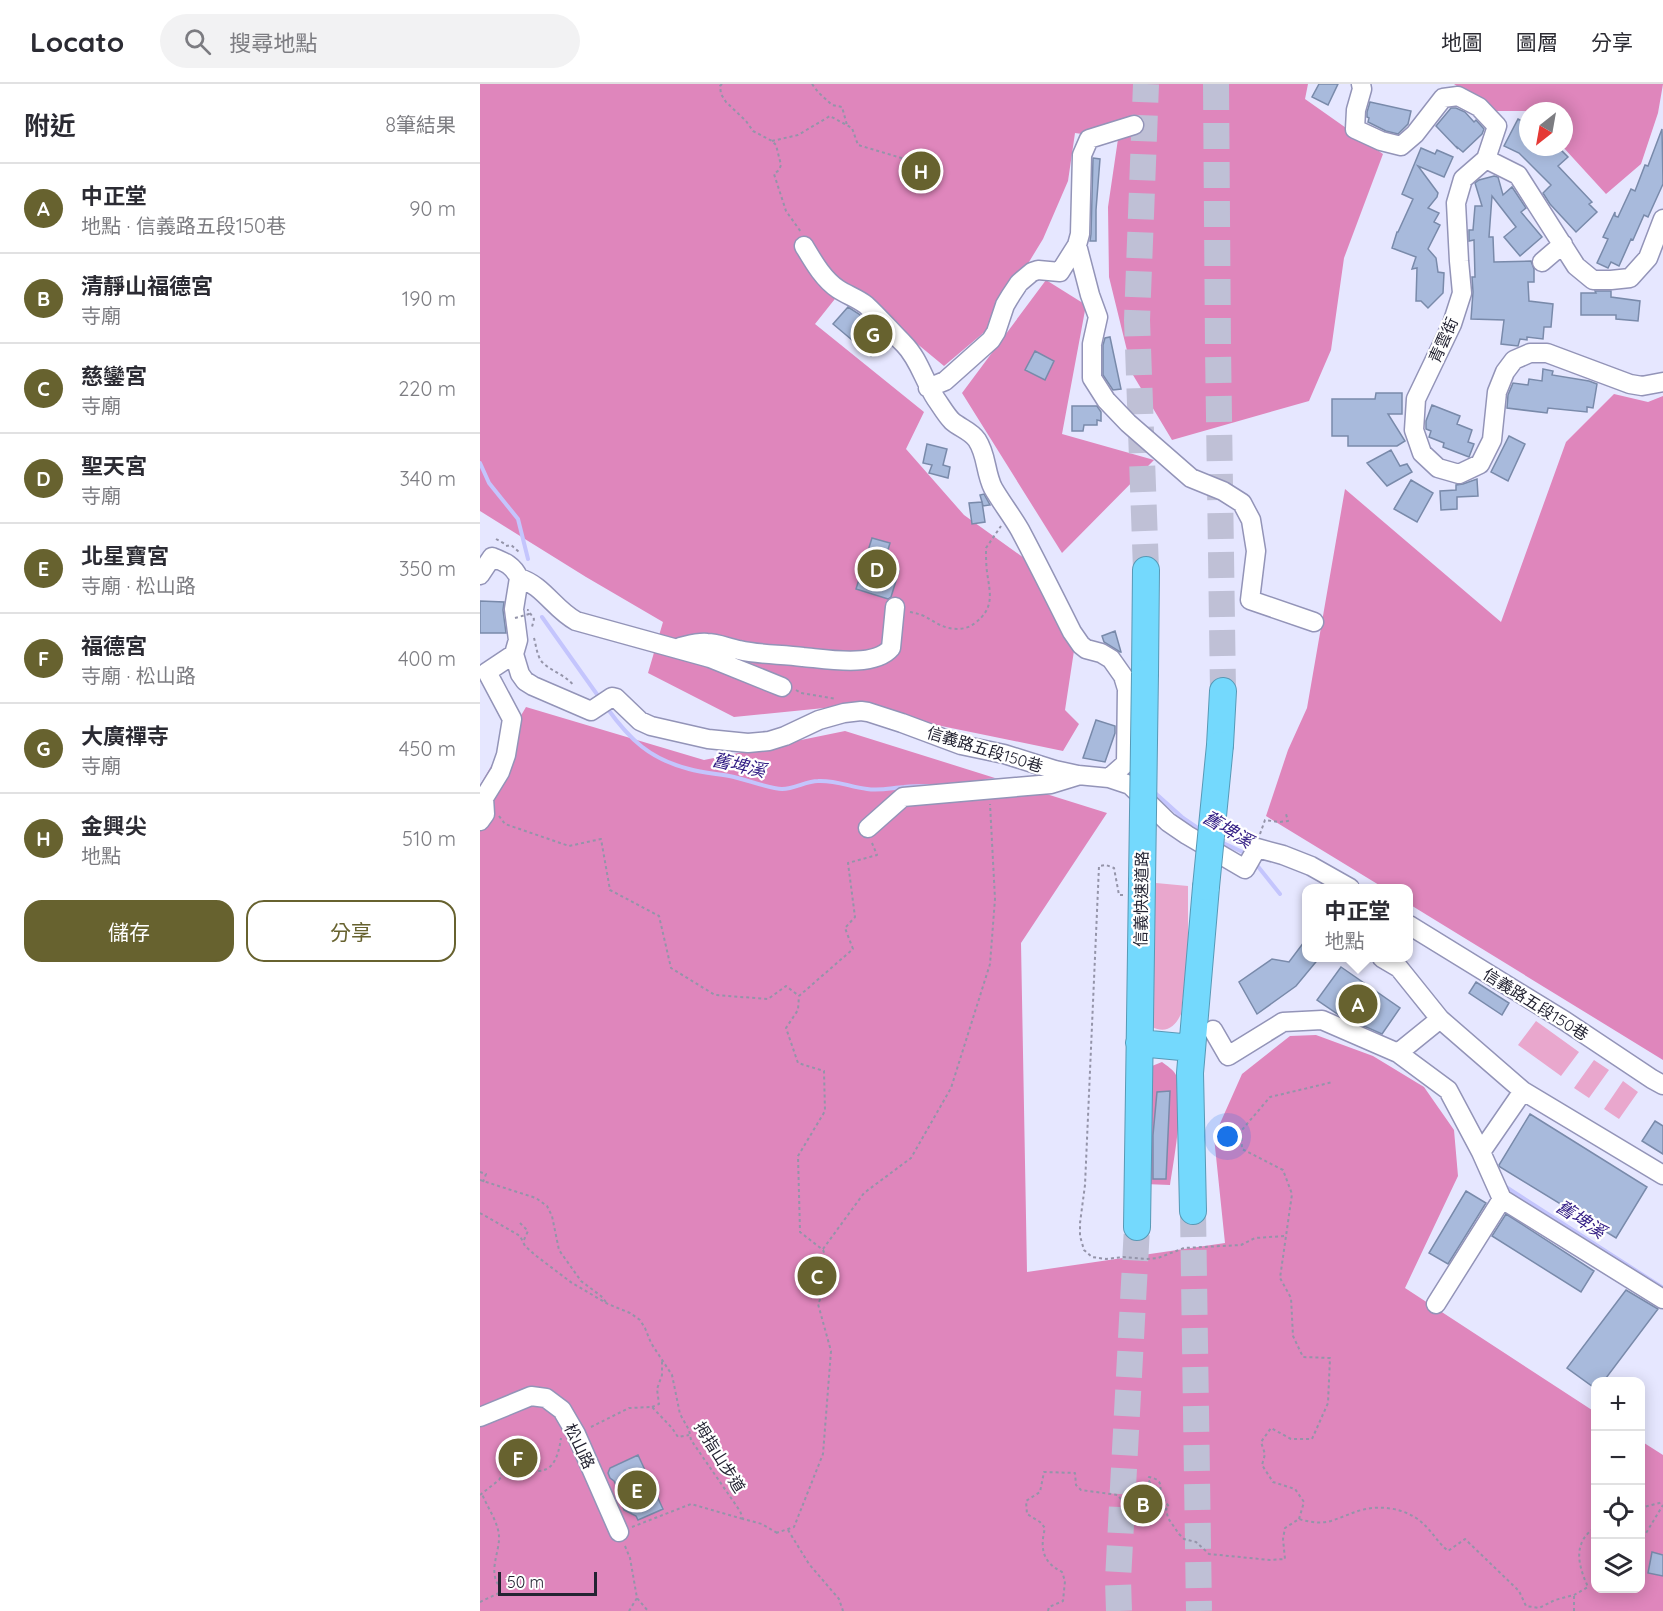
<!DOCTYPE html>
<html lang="zh-TW">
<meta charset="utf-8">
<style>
body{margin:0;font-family:Quicksand,"Noto Sans TC",sans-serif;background:#f2f2f3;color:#2b2b33}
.controls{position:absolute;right:18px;bottom:18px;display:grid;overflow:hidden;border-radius:12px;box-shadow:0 3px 15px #0003}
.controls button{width:54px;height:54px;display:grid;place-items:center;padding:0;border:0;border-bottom:2px solid #e1e1e2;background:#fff;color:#2b2b33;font:30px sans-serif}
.compass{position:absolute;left:1039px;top:18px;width:54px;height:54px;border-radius:50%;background:#fff;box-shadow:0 3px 15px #0003;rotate:211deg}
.scale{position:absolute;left:18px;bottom:15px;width:99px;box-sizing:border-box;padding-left:6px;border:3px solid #232332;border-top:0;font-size:16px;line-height:21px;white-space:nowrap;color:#232332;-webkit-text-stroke:4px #fff;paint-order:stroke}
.you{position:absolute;left:748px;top:1053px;width:21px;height:21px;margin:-15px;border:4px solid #fff;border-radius:50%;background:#1a73e8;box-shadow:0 0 0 9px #1a73e833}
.badge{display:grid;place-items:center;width:39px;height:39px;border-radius:50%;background:#67622f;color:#fff;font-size:20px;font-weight:700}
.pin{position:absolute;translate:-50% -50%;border:3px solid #fff;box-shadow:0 2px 6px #0006}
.popup{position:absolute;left:822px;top:800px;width:111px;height:78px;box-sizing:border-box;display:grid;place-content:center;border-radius:12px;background:#fff;filter:drop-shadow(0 2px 4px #0005);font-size:20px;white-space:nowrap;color:#7c7c81}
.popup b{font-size:22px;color:#2b2b33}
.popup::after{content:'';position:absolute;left:50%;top:100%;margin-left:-12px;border:12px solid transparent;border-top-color:#fff}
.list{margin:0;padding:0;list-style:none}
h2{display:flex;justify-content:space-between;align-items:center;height:78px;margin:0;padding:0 24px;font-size:26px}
h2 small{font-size:20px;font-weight:400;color:#7c7c81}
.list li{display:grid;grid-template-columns:39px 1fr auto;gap:18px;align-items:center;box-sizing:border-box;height:90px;padding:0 24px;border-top:2px solid #e1e1e2}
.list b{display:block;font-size:22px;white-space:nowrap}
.list p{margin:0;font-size:20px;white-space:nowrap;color:#7c7c81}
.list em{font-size:20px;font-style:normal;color:#7c7c81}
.actions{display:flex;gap:12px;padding:18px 24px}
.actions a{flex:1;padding:14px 0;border:2px solid #67622f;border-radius:18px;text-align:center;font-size:21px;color:#67622f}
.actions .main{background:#67622f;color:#fff}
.icon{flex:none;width:33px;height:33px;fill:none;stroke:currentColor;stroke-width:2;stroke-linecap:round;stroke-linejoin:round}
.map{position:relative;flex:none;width:1183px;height:1527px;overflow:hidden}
header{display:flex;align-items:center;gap:36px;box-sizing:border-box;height:84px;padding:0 30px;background:#fff;border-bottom:2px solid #e1e1e2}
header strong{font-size:28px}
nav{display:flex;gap:33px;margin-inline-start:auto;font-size:21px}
.search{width:420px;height:54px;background:#f2f2f3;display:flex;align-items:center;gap:15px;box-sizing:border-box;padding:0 21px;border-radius:33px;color:#7c7c81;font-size:22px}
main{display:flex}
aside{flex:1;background:#fff}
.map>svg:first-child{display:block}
.green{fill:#e9a7cd}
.forest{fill:#df86bc}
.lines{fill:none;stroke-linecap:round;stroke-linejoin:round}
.stream{stroke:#c4c5fd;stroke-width:4}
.building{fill:#a8badc;stroke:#798aaa;stroke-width:1.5}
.highway-tunnel{stroke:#bfc0d6;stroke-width:26;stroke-dasharray:26 13;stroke-linecap:butt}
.minor-casing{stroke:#9394b8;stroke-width:21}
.highway-casing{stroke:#5899b6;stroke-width:28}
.path{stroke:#9494a9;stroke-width:2;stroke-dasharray:3 3;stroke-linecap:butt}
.minor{stroke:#fff;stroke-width:18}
.highway{stroke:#74d9fd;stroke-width:26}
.highway-bridge-casing{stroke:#5899b6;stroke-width:28;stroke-linecap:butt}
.path-bridge{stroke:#9494a9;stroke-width:2;stroke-dasharray:3 3;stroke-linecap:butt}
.highway-bridge{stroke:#74d9fd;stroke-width:26}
.labels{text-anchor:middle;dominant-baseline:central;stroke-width:4.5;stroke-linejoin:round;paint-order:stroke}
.street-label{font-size:16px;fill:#232332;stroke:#fff}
.water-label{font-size:18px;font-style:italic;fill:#352086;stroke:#fff}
</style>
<header>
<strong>Locato</strong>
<div class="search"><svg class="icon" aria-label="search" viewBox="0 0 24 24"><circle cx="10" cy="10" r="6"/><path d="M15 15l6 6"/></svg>搜尋地點</div>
<nav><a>地圖</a><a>圖層</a><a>分享</a></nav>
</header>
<main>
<aside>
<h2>附近<small>8筆結果</small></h2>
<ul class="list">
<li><span class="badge">A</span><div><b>中正堂</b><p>地點 · 信義路五段150巷</p></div><em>90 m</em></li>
<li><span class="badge">B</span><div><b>清靜山福德宮</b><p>寺廟</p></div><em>190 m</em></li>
<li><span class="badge">C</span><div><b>慈鑾宮</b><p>寺廟</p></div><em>220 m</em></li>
<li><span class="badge">D</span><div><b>聖天宮</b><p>寺廟</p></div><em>340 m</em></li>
<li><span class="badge">E</span><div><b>北星寶宮</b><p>寺廟 · 松山路</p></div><em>350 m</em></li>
<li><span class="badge">F</span><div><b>福德宮</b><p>寺廟 · 松山路</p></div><em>400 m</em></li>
<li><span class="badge">G</span><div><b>大廣禪寺</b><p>寺廟</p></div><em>450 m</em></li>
<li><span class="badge">H</span><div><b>金興尖</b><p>地點</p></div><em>510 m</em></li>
</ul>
<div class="actions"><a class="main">儲存</a><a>分享</a></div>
</aside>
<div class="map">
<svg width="1183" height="1527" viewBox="0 0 1183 1527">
<rect width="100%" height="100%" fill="#e6e7ff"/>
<!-- green -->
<path class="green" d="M676,799L708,802V867L701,930C695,943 686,950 672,943L667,923Z
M1056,937L1099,968L1081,992L1038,961Z
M1114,976L1129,986L1109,1014L1094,1004Z
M1143,997L1158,1008L1139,1035L1124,1025Z"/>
<!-- forest -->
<path class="forest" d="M0,0H828L825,15L903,70L864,174L851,266L829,317L692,356L653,291L629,193L628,123L638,55L595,49L588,97L563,155L508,245L464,282L366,201L335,240L444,328L426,365L484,431L558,484L597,547L585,626L599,640L583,667L364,622L254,633L168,589L183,538L106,493L0,427Z
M974,0H1183L1178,29L1161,80L1126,110L1083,63L1084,27H1013Z
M566,196L606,221L582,350L674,376L582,469L482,309Z
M1134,310L1168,318L1183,312V976L929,820V804H904L786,732L808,666L827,624L865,405L1021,538L1086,358Z
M46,623L224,676L365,647L627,729L541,859L547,1188L745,1159L734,1053L762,990L810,952L836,951L893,972L944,1003L974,1046L978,1092L925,1204L1115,1328L1116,1504H1160L1161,1357L1183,1371V1527H0V701Z
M682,978C687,982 694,986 696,991C705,1015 694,1075 690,1101L665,1100L667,997L672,982Z"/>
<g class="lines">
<!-- stream -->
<path class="stream" d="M0,379L9,399L38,435L48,475
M62,533L121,616
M127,624C150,656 170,675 209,685C223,689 239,690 254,693C267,696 291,705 302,705C315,705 326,697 338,697C356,696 370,703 387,705C400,707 411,704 424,703C433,702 442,702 451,702
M506,697L517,696
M674,708L703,734L722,747
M741,758L767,770
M776,780L800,810
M1023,1101L1183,1204"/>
</g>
<!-- building -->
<path class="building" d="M839,0H858L848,21L832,13Z
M890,18L931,27L928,40L918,50L906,47L888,38L889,34L887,33V28Z
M971,24H976L985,28L994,38L996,36L1004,45L1002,50L983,68L977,63V64L956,42Z
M1038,35L1048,40V63H1078L1088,73L1078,82L1112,118L1109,120L1117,128L1096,148L1070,120L1063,109L1071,101L1039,69L1024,62Z
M1182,45L1183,100L1168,133L1164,131L1153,156L1151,155L1139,182L1131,178L1128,184L1117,179L1128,155L1123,153L1135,128V132L1138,133L1151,105L1155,107L1165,81L1168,82Z
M941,64L955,70L957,66L973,73L964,93L938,82L958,109L957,113L948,124L959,129L954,138L960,141L948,165L956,174L958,188L964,189L963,209L948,224L941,217H936L937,184L932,185L936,173L912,164L917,148H918L933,115L922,110Z
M613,74L620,75L616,126V157H610L611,150Z
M1014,92L1018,93L1023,111L1032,103L1046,124L1041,128L1062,153L1040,172L1024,153L1036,143L1012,112L1009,153H1013L1014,178L1051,177L1054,185V198H1048L1049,217L1073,220L1071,243H1064L1063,255L1047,253V256L1040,255L1038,262L1021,260L1024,236L991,235L993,208L992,193H995L994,156L989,157V146H993L995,122H1002L995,99L999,96Z
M1115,207H1131V213L1160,217L1158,237L1136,235V231H1101V209H1116Z
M368,223L379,230L403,254V258L391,272L353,240Z
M630,253L641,305L633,306L623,291V261L625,254Z
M555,267L574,277L565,296L545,286Z
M1063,285L1073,287L1072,291L1109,297L1117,300L1113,324L1107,323V328L1068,324L1067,329L1027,324L1028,311L1033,299L1048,301L1049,295L1062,297Z
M896,309H922V330H908L925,357L917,362H868V352H852V315H895Z
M952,321L980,332L977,340L992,346L988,358L994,360L989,373L963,363L964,359L949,353L951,347L946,345V337Z
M592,322H617L621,328V337L617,336V341H604L603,347H592Z
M1029,352L1045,360L1028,397L1011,388Z
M447,360L467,365L463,381L470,383L468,394L449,389L452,381L443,379Z
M911,366L920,382L927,380L932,388L907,402L887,379Z
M997,395L998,412L977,413V425L961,426L960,407L976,406V401L983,400Z
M931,396L953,409L937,438L914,425Z
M504,410L510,421L503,422L502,418L505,438L492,440L489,419L502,418L500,411Z
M392,454L410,459L403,483L419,487L411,513L408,515L376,505Z
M0,517L24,518L23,526L26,549H0Z
M635,547L641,568H640L624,558L622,552Z
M616,636L635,642V649L625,678L603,674Z
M827,854V873H840L816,902L777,930L759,898L792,875L809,878Z
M861,883L920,924L902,950L859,931L837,916Z
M996,898L1029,919L1022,931L989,909Z
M690,1007L686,1095H673V1051L677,1008Z
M1050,1030L1167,1103L1136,1154L1020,1083L1019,1081Z
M1175,1037L1183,1042V1070L1162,1057Z
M986,1107L1006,1119L968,1180L949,1169Z
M1026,1130L1114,1187L1101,1208L1012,1152Z
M1146,1206L1178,1225L1123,1298H1116V1305L1087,1284Z
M22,1361L56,1369L53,1385L19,1379Z
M158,1371L183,1425L158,1436L156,1432L144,1426L142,1420L143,1416L134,1397L130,1394L128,1389L130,1384Z
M1172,1468L1183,1471V1492L1168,1489Z"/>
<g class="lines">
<!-- highway-tunnel -->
<path class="highway-tunnel" d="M736,0L738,265L743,607
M666,486L657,236L666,0
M713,1127L719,1527
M639,1527L638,1496L657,1143"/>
<defs>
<path id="minor" d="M881,0L882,5L876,26L875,45L901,57L921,62L935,50L963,14L978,12L999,23L1017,42L1006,75L983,95L976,119L979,177L982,209L972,240L936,315L934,346L942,369L958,384L979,390L1000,380L1012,356L1017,308L1025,288L1034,276L1050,269H1067L1150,300L1162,302L1183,298
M1006,75L1038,91L1096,182L1113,196H1131L1150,194L1168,174L1183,135
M597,161L610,211L618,233L612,260V294L626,316L648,339L711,394L743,407L762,419L771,436L776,467L770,516L834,538
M324,162C333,177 343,195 358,205C367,211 377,214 386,221C399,233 411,247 424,260C439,275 444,297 456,315C461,322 466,331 472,337C480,344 491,347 497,356C507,371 505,388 513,404C521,418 532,432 540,446C558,480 575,514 592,548L601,561L606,565L621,569L631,575L643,592L647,605L646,679L629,694
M1062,178L1083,160
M448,304L465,297L511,256L516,248L525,221L531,211L539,199L552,188L558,186L580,188L597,161L600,150L602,71L609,55L654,41
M0,491L12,473C25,478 33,481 39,494C63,501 74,525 96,537L230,574L302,603
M39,494L34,525L38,556L34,570L40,590L45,597L53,602L111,627L132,613L136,614L160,637L171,642L228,655L268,659L289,657L305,652L339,636L364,629L381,627L388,628L422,639L481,661L524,670L575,686L598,691L629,694L650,701L688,738L707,751L765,785L777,764L803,771L831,782L870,804
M200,563C209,561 218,558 227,559C238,559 248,564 259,566C280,571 301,570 323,573C346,575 394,584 411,564L415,523
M0,737L5,730L4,714L20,688L26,671L32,635L7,588L34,570
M388,744L423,713L571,700L597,692
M929,841L1085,937L1172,995L1183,1001
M902,874L919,884L960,935L1043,1007L1183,1091
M733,946L748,972L803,938L842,936L918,969L968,1006L1001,1068L1022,1115L1183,1215
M918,969L960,935
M1001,1068L1043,1007
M956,1220L1022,1115
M0,1333L51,1312L66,1314L82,1326L96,1350L139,1448"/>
<path id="highway" d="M665,589L666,486
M740,661L743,607
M659,959L712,964
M713,1127L710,989L726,803
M657,1143L662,798"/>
</defs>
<!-- minor casing -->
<use href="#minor" class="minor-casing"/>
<!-- highway casing -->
<use href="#highway" class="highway-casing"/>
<!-- path -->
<path class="path" d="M242,0L240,2L241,10L246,18L266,37L273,47L292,57L296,61L301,81L299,86L294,90L306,127L321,148
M332,0L338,8L352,21L362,23L367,41
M292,57L318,51L350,32L372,44L378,61L445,81
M16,455L25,460
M26,462L31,461L39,468
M430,528C435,529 439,530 444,532C452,536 459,542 469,544C478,546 488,545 495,539C515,524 510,509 507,488C506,480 506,472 506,464L521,442
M50,529L54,535L52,543
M54,554C56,561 57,572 62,578C72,588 86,591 94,602
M316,606L321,609L356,615
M19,732L25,740L89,762L121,755L130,806L179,832L191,884L235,911L288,915L306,902L319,912
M780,750L785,736L799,738L808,737L806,730
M643,811H639L634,784L626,781L619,782L605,1101L600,1139V1152L604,1166L612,1173L626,1175L643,1173L666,1175L678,1174L704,1164L761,1161L775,1154L805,1152
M0,1088L6,1090L3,1098
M0,1096L56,1114L67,1122L72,1132L79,1166L101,1197L121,1212L126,1218
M0,1129L40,1152L45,1162L55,1171L92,1199L128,1220L150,1229L160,1236L165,1244L171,1259L192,1291L200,1330L209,1346L211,1356L260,1427L263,1435L282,1440L297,1449
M40,1139L48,1147L43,1158
M343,1165L384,1109L431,1074L471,1004L510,880L515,815L510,720
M172,1323L179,1320L177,1305L182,1291V1275
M111,1343L149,1324L172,1323L192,1344L198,1353L209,1351
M0,1411L19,1396L27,1382C60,1389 75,1395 81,1354
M1160,1424L1183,1418
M819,1435L824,1418L815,1405L793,1398L782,1381L785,1370L781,1358L791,1344L811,1355H832L848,1319L850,1274L823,1273L813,1252L811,1214L800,1194L812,1110L803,1086L762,1065L761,1047L790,1013L853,998
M152,1443L211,1420L263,1435
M308,1446L329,1480L359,1515L363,1527
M296,1449L314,1443L343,1370L351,1267L338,1220L345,1205V1202L356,1197L343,1166L320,1148L318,1072L345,1027L344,987L318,979L306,944L318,926L319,912L373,865L365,844L375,833L368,779L397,771L392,759
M1160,1459L1183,1421
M145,1462L150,1474L157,1514L168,1527
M0,1518L19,1509V1502C9,1488 18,1471 19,1456C20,1440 8,1425 2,1410
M149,1527L157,1514
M568,1527L569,1523L583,1517L585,1497L582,1488C562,1478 560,1464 565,1444L560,1438L547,1430L546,1417L560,1408L564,1388L595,1389L596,1401L601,1406L638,1411L644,1420L656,1416L673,1405L668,1395L669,1393C686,1397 677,1402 683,1413C684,1417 687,1419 689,1423L686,1425L688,1434L699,1450L704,1455L716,1458L729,1470L790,1476L805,1475L803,1455L805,1444L819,1435C829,1438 840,1440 851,1437C860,1434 869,1430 878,1427C897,1421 919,1423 936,1434C950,1443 956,1457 968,1467L985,1455L1039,1507L1046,1522L1059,1524L1075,1516L1094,1511L1108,1503C1098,1481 1092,1458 1116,1443
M1094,1527V1511"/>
<!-- minor -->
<use href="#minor" class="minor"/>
<!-- highway -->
<use href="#highway" class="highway"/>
<defs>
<path id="highway-bridge" d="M662,798L665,589
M726,803L740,661"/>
</defs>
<!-- highway-bridge casing -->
<use href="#highway-bridge" class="highway-bridge-casing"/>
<!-- path-bridge -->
<path class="path-bridge" d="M35,534L49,530L48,526H47"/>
<!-- highway-bridge -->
<use href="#highway-bridge" class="highway-bridge"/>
</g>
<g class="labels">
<!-- street labels -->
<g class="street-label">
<text transform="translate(963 256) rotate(-66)">青雲街</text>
<text transform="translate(505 665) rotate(17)">信義路五段150巷</text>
<text transform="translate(661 815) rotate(-89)">信義快速道路</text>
<text transform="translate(1056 920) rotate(32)">信義路五段150巷</text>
<text transform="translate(100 1362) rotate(64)">松山路</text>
<text transform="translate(240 1373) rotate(58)">拇指山步道</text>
</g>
<!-- water labels -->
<g class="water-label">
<text transform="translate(259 681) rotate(13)">舊埤溪</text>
<text transform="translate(748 745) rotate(31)">舊埤溪</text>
<text transform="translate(1101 1135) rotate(33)">舊埤溪</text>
</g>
</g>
</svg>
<div class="controls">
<button>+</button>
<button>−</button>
<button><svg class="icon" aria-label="locate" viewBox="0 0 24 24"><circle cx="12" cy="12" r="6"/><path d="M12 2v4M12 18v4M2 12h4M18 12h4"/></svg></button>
<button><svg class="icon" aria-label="layers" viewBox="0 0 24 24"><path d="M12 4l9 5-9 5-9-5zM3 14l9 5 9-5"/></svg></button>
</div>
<svg class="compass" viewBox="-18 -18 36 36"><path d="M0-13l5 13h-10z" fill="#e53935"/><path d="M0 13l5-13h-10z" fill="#7c7c81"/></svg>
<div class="scale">50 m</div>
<div class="you"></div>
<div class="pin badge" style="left:878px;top:920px">A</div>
<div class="popup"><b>中正堂</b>地點</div>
<div class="pin badge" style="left:663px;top:1420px">B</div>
<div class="pin badge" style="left:337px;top:1192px">C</div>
<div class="pin badge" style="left:397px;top:485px">D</div>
<div class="pin badge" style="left:157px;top:1406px">E</div>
<div class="pin badge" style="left:38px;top:1374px">F</div>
<div class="pin badge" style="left:393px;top:250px">G</div>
<div class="pin badge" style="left:441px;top:87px">H</div>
</div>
</main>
